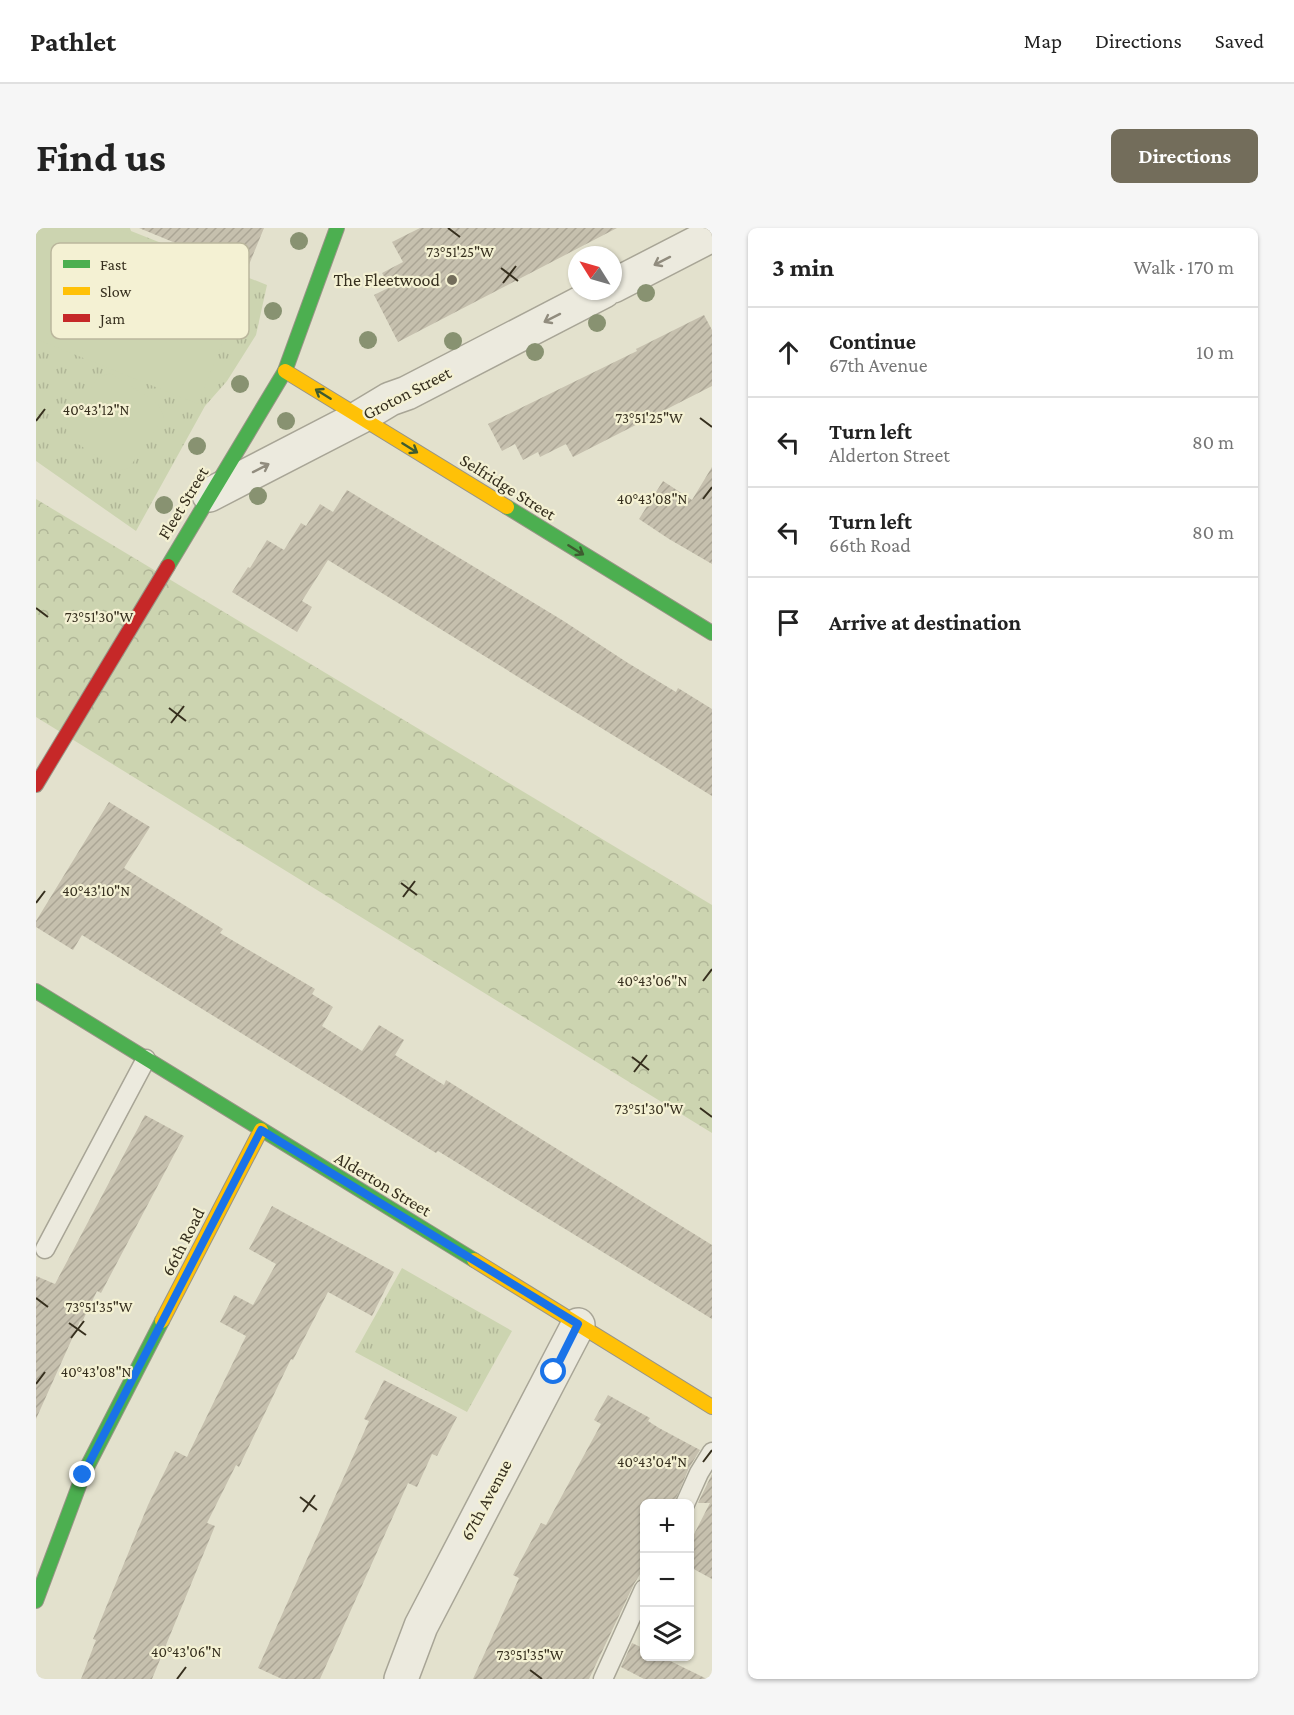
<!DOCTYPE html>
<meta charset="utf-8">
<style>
body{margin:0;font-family:"Crimson Pro",serif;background:#f6f6f6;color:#222}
.controls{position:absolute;right:18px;bottom:18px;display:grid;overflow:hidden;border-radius:9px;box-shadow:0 2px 4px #0004}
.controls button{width:54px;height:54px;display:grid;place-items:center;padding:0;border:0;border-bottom:2px solid #e0e0e0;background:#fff;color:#222;font:30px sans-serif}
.compass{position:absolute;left:532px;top:18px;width:54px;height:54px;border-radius:50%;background:#fff;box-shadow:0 2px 4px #0004;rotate:307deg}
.stop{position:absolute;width:18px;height:18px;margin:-14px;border:4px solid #1a73e8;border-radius:50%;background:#fff}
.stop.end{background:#1a73e8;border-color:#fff;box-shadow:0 2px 6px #0008}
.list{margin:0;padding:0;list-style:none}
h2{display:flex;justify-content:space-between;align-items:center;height:78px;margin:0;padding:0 24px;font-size:26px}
h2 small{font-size:20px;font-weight:400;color:#767676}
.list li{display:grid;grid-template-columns:39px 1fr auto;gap:18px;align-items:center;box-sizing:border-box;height:90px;padding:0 24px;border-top:2px solid #e0e0e0}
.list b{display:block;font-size:22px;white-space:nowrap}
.list p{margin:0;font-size:20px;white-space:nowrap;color:#767676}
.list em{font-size:20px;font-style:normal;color:#767676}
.icon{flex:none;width:33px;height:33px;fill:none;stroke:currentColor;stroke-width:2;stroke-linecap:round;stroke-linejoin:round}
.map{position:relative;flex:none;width:676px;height:1451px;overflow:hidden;border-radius:9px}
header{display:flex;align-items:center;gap:36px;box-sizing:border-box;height:84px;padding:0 30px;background:#fff;border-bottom:2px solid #e0e0e0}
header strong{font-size:28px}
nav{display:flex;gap:33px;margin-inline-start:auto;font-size:21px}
.intro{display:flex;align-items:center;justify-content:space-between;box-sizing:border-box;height:144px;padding:0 36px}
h1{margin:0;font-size:42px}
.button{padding:15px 27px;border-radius:9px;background:#736d5b;color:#fff;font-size:21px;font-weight:700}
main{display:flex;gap:36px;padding:0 36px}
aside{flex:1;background:#fff;border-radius:9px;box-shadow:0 2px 4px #0004}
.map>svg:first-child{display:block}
.grass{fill:url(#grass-tufts)}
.forest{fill:url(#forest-crowns)}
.garden{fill:#ccd4b0}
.building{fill:url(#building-hatch)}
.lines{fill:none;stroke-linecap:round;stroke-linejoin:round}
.lane-casing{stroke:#a8a596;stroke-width:21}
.street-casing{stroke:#a8a596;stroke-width:36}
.fast-casing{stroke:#989486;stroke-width:16}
.slow-casing{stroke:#989486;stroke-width:16}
.jam-casing{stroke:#989486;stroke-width:16}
.lane{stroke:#eceade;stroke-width:18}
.street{stroke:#eceade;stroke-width:33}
.fast{stroke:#4caf50;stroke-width:14}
.slow{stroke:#ffc107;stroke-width:14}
.jam{stroke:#c62828;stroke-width:14}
.tree{fill:#889271}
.oneway{stroke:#918c7e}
.oneway2{stroke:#3e5c30}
.route{stroke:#1a73e8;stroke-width:8}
.ticks{fill:none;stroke:#362f1e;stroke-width:2}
.poi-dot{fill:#736d5b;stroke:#f4f1d3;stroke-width:2}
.labels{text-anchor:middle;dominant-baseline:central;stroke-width:4.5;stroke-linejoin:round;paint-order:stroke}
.poi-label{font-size:18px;fill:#362f1e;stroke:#f4f1d3;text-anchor:end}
.street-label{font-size:18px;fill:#362f1e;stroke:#f4f1d3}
.key{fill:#f4f1d3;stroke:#bbb79d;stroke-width:1.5}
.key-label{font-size:16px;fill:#362f1e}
.ticks-label{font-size:15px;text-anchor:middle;fill:#362f1e;stroke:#f4f1d3;stroke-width:4.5;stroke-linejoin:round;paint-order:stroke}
</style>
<header>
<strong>Pathlet</strong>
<nav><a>Map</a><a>Directions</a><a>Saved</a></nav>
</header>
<div class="intro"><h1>Find us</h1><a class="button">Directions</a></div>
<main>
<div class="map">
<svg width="676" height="1451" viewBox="0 0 676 1451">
<defs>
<pattern id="grass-tufts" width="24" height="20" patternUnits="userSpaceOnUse" patternTransform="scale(1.5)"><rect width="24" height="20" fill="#ccd4b0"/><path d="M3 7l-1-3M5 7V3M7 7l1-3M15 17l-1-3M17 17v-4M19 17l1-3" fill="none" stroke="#b0b697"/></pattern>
<pattern id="forest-crowns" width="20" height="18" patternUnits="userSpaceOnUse" patternTransform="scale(1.5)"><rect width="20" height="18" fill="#ccd4b0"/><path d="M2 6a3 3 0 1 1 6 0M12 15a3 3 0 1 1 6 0" fill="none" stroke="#b0b697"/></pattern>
<pattern id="building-hatch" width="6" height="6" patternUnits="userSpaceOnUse" patternTransform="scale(1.5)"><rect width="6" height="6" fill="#c6c0ae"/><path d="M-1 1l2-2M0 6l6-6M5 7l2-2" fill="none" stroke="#aba595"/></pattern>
</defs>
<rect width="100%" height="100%" fill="#e3e1cd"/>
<!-- grass -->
<path class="grass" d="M0,0H94L95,3L231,57L220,107L191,153L169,178L100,303L0,233Z
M366,1040L476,1103L431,1184L319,1124Z"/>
<!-- forest -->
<path class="forest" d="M0,271L676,677V905L0,489Z"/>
<!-- garden -->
<path class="garden" d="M0,0H80L211,53L162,176L0,111Z
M75,145L122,176L128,189L93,240L82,243L32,209L30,200L62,149Z"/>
<!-- building -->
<path class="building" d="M103,0H228L210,44Z
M384,0H581L362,114L338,67L354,59L346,45L367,34L356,14Z
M668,87L676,102V158L537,229L530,216L504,229L502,224L487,232L479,216L466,223L452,196L601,123L600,121Z
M676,239V336L633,311L603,291L627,253L656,272Z
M311,262L526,392L592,435L640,464L642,460L676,481V568L292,332L266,373L276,379L261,404L196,364L212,339L214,340L231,312L248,322L265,295L270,298L284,276L297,284Z
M73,574L114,599L88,640L187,701L184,705L279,761L276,766L297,779L286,798L326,823L343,797L368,812L359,827L408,857L410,852L676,1017V1091L402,923L400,925L46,707L37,722L0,699V693Z
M109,887L148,908L65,1065L61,1063L46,1094L44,1093L0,1191V1048L19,1056Z
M236,978L358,1044L336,1088L292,1064L257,1132L255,1131L203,1239L200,1237L171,1295L179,1298L116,1451H45L60,1412L57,1411L112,1277L139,1223L151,1229L210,1108L184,1094L198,1067L217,1077L240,1036L213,1021Z
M348,1152L421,1189L401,1228L396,1226L381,1259L372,1255L284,1451H246L222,1440L333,1193L328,1191Z
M572,1167L614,1190L612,1193L623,1200L664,1222L653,1240L638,1275H609V1338L598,1356L553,1451H437L483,1350L477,1347L505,1295L510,1297L565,1196L558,1192Z
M676,1246V1351L654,1339V1314L674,1275H662Z
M596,1415L609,1421V1428H624L671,1451H608L585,1439Z"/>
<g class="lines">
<defs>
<path id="lane" d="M9,1021L110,831
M649,1276L663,1245L676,1224
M567,1451L608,1361"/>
<path id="street" d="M577,58L676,7
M173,267L324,189L354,171L371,165L568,63
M365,1451L385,1398L542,1097"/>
<path id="fast" d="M471,279L676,405
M132,338L249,143L301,0
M0,763L438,1032
M0,1373L47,1247L126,1093"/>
<path id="slow" d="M249,143L471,279
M438,1032L676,1179
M126,1093L225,902"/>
<path id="jam" d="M0,557L132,338"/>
</defs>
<!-- lane casing -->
<use href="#lane" class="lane-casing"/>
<!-- street casing -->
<use href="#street" class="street-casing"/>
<!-- fast casing -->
<use href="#fast" class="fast-casing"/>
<!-- slow casing -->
<use href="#slow" class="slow-casing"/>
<!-- jam casing -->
<use href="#jam" class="jam-casing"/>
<!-- lane -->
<use href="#lane" class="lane"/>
<!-- street -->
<use href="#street" class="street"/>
<!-- fast -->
<use href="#fast" class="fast"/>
<!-- slow -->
<use href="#slow" class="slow"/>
<!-- jam -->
<use href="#jam" class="jam"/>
</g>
<!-- trees -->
<g class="tree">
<circle cx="263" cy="13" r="9"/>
<circle cx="610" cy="65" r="9"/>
<circle cx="237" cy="83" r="9"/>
<circle cx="561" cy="95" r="9"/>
<circle cx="332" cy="112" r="9"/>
<circle cx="417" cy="113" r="9"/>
<circle cx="499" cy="124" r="9"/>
<circle cx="204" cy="156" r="9"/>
<circle cx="250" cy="193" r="9"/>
<circle cx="161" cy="218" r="9"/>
<circle cx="222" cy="268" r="9"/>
<circle cx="128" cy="277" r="9"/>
</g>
<!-- one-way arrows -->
<defs><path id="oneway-shaft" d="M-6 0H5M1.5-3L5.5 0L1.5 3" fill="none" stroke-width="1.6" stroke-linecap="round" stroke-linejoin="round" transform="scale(1.5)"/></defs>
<g class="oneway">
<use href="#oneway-shaft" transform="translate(626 33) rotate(153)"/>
<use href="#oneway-shaft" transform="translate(516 90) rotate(153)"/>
<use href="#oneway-shaft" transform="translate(225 240) rotate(-27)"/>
</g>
<g class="oneway2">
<use href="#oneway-shaft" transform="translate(287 166) rotate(-148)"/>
<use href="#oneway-shaft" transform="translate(374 220) rotate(32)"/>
<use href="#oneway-shaft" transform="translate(540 322) rotate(32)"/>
</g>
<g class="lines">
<!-- route -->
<path class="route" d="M47,1247L225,902L542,1096L518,1144"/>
</g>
<!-- ticks -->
<path class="ticks" d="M412,0L424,9M465,40L482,53M467,55L480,38M664,190L676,199M0,193L9,181M667,271L676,259M0,380L12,389M133,480L150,493M135,495L148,478M365,655L381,667M367,669L379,653M0,675L9,663M667,753L676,741M596,829L613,842M598,844L611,827M664,880L676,889M0,1070L12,1079M33,1095L50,1107M35,1110L48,1093M0,1156L9,1144M667,1234L676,1222M264,1269L281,1282M267,1284L279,1267M494,1442L506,1451M141,1451L150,1439"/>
<!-- markers -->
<circle class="poi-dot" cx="416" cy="52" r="6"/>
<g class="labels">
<!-- poi labels -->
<g class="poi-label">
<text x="404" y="52">The Fleetwood</text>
</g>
<!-- street labels -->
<g class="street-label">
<text transform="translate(371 165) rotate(-27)">Groton Street</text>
<text transform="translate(472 259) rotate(32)">Selfridge Street</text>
<text transform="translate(147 275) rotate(-59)">Fleet Street</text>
<text transform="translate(347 956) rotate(31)">Alderton Street</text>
<text transform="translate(147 1014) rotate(-63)">66th Road</text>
<text transform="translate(450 1272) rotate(-62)">67th Avenue</text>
</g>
</g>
<!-- legend -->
<rect x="15" y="15" width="198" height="96" rx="9" class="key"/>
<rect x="27" y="32" width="27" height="8" fill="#4caf50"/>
<rect x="27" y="59" width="27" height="8" fill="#ffc107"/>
<rect x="27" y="86" width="27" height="8" fill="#c62828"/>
<g class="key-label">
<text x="64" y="42">Fast</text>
<text x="64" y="69">Slow</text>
<text x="64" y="96">Jam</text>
</g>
<g class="ticks-label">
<text x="424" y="29">73°51'25"W</text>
<text x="60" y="187">40°43'12"N</text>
<text x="613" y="195">73°51'25"W</text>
<text x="616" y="276">40°43'08"N</text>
<text x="63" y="394">73°51'30"W</text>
<text x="60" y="668">40°43'10"N</text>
<text x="616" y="758">40°43'06"N</text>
<text x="613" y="886">73°51'30"W</text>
<text x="63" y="1084">73°51'35"W</text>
<text x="60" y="1149">40°43'08"N</text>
<text x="616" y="1239">40°43'04"N</text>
<text x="150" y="1429">40°43'06"N</text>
<text x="494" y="1432">73°51'35"W</text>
</g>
</svg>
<div class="controls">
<button>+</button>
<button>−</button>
<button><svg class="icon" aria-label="layers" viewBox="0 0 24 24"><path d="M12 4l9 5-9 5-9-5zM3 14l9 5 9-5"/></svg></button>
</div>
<svg class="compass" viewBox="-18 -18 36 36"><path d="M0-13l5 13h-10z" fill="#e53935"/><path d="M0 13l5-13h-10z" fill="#767676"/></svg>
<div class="stop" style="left:518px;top:1144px"></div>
<div class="stop end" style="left:47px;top:1247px"></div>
</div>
<aside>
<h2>3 min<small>Walk · 170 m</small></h2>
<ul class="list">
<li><svg class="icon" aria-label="ahead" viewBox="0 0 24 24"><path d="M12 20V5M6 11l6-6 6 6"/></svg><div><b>Continue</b><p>67th Avenue</p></div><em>10 m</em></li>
<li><svg class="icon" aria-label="left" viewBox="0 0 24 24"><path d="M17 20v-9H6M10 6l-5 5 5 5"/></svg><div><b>Turn left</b><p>Alderton Street</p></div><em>80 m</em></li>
<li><svg class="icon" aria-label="left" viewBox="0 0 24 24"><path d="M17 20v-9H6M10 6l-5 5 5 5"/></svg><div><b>Turn left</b><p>66th Road</p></div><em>80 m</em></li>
<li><svg class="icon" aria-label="arrive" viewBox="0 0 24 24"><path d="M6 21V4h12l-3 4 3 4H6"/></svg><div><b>Arrive at destination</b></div></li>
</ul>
</aside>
</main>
